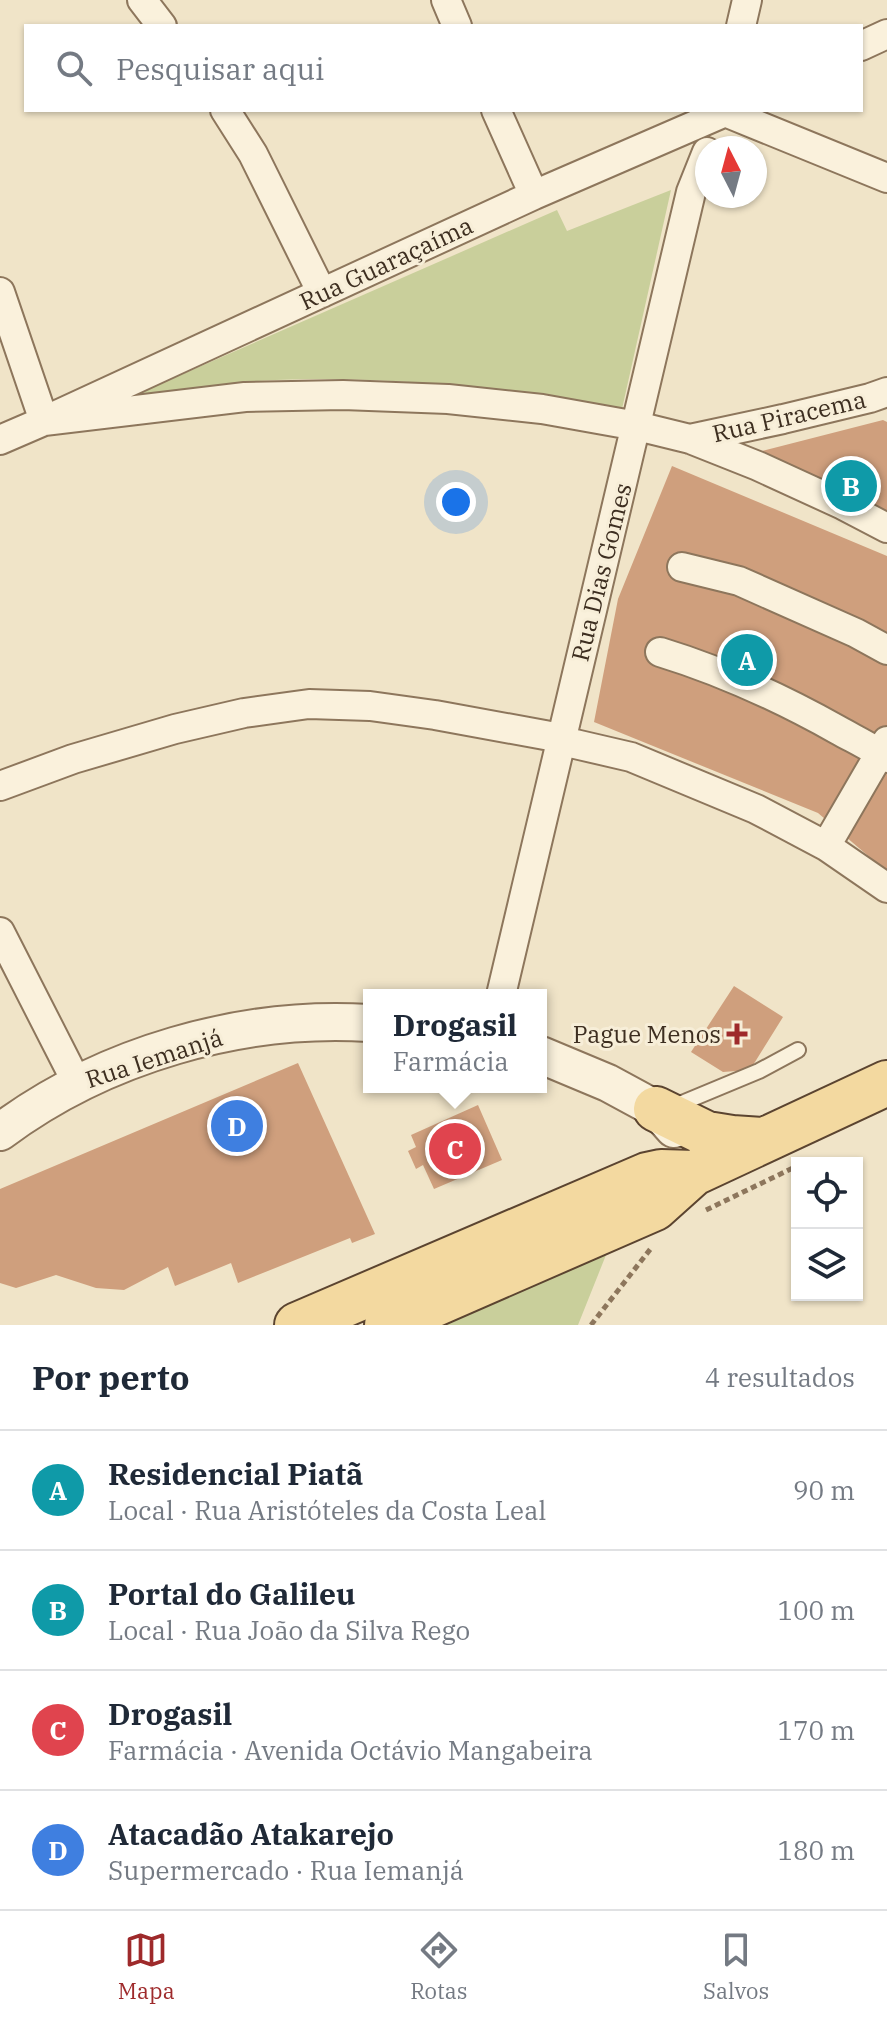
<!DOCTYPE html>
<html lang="pt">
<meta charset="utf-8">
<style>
body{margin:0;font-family:"IBM Plex Serif",serif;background:#f6f6f7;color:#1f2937}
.controls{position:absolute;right:24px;bottom:24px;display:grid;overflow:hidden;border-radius:0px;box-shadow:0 2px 6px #0004}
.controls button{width:72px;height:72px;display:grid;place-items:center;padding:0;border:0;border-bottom:2px solid #e0e1e3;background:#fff;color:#1f2937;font:40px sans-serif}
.compass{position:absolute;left:695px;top:136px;width:72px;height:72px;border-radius:50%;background:#fff;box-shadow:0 2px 6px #0004;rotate:354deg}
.you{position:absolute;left:456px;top:502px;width:28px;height:28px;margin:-20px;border:6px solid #fff;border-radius:50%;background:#1a73e8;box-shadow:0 0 0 12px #1a73e833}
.badge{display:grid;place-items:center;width:52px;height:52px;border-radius:50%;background:#9e2a2b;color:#fff;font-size:26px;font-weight:700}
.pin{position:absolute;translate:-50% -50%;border:4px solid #fff;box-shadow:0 2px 8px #0006}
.popup{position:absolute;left:363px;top:989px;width:184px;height:104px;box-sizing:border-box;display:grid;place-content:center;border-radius:0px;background:#fff;filter:drop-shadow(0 2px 6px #0005);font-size:26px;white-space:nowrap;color:#747a83}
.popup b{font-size:30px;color:#1f2937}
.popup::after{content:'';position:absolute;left:50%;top:100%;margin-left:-16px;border:16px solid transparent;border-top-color:#fff}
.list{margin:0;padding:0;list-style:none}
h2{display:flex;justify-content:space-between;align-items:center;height:104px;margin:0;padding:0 32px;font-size:34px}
h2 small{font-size:26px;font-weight:400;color:#747a83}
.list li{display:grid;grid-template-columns:52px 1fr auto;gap:24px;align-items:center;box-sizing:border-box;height:120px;padding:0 32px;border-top:2px solid #e0e1e3}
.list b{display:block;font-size:30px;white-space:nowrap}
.list p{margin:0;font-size:26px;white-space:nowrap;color:#747a83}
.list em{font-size:26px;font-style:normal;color:#747a83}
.icon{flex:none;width:44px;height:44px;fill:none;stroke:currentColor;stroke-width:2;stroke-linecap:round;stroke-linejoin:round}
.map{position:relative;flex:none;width:887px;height:1325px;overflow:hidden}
.search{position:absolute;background:#fff;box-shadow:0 2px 6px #0004;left:24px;right:24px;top:24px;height:88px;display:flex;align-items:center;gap:20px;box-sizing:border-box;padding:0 28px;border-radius:0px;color:#747a83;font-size:30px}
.sheet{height:584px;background:#fff}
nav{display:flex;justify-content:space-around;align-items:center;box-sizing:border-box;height:112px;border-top:2px solid #e0e1e3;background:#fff;font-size:22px;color:#747a83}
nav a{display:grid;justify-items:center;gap:4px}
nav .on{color:#9e2a2b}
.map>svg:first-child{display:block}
</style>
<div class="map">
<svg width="887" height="1325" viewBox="0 0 887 1325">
<rect width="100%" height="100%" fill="#f0e4c8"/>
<!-- green -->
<path fill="#c9cf9b" d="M671 190 622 409C508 389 391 375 275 380 229 382 182 390 135 395L557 210 567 231Z
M608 1250 578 1325H427Z"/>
<!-- building -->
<path fill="#cf9f7d" d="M883 420 887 422V516L743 456Z
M672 466 887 556V872L818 813 594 722 618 599Z
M734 986 783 1017 750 1070 723 1072 691 1052Z
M298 1063 375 1234 352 1243 350 1238 238 1283 231 1263 175 1286 168 1267 124 1290 96 1288 56 1275 16 1288 0 1283V1189Z
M478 1105 502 1160 434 1189 423 1165 416 1169 408 1151 416 1147 411 1135Z"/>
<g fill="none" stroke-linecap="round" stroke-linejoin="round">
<defs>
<path id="service" d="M674 1111 682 1103 759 1071 798 1050"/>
<path id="minor" d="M142 0 162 26
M446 0 457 26
M741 26 747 0
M861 46 887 34
M225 110 253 154 322 293
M496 110 534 195
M725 112 887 178
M0 292 44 421 534 195 730 110
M690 439 783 419 870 398 887 392
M0 440 44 421 245 397 343 395 448 399 542 409 637 426 690 439 758 466 843 505 887 528
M682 567 739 581 856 633 887 650
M660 652C722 671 781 698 838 730 854 739 871 747 887 758
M0 786 73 759 175 729 244 713 309 704 370 706 435 715 561 738 575 744 631 757 756 809 826 846 887 888
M826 846 887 741
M0 932 77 1083
M501 995 691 192 707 152"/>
<path id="tertiary" d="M541 1055 608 1083 656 1109 674 1129
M0 1132C103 1055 241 1015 369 1023"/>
<path id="primary" d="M656 1109 707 1134 732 1138 762 1140
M297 1325 647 1175 661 1172 694 1173
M387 1325 655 1208 694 1173 887 1083"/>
</defs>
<!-- service casing -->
<use href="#service" stroke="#8d765c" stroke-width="18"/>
<!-- minor casing -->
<use href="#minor" stroke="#8d765c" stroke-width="32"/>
<!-- tertiary casing -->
<use href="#tertiary" stroke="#8d765c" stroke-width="40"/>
<!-- primary casing -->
<use href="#primary" stroke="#5b4430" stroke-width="48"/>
<!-- path -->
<path stroke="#8d765c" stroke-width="5" stroke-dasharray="6 4" stroke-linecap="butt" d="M706 1210 797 1166
M591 1325 652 1247"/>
<!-- service -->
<use href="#service" stroke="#faf1dc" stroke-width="14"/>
<!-- minor -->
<use href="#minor" stroke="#faf1dc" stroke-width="28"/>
<!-- tertiary -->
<use href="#tertiary" stroke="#faf1dc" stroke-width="36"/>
<!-- primary -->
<use href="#primary" stroke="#f3d9a0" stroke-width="44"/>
</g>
<!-- markers -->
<path fill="#9e2a2b" stroke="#f7eed8" stroke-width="3" d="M733 1022h8v8h8v8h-8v8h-8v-8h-8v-8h8z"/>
<g text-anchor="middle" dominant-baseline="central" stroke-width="6" stroke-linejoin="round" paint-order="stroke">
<!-- street labels -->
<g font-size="24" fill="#3d2e20" stroke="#f7eed8">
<text transform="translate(386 263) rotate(-25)">Rua Guaraçaíma</text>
<text transform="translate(789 416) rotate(-13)">Rua Piracema</text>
<text transform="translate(601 572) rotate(-76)">Rua Dias Gomes</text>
<text transform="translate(154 1058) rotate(-18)">Rua Iemanjá</text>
</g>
<!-- poi labels -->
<g font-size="24" fill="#3d2e20" stroke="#f7eed8" text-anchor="end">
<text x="721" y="1034">Pague Menos</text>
</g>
</g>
</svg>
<div class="controls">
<button><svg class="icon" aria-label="locate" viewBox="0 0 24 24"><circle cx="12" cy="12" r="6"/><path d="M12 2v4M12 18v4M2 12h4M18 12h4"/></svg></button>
<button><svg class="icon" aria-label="layers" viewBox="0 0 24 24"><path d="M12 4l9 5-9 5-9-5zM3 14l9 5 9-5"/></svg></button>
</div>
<svg class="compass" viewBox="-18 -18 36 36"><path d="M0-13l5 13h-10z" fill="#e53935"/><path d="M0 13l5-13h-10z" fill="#747a83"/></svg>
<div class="you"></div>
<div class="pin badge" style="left:747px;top:660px;background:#0f9aa8">A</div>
<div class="pin badge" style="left:851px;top:486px;background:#0f9aa8">B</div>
<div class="pin badge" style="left:455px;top:1149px;background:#e0444e">C</div>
<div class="popup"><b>Drogasil</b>Farmácia</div>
<div class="pin badge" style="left:237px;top:1126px;background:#3f7fe0">D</div>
<div class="search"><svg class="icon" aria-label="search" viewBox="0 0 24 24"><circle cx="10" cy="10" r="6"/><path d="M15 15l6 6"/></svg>Pesquisar aqui</div>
</div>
<section class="sheet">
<h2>Por perto<small>4 resultados</small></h2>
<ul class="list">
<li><span class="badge" style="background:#0f9aa8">A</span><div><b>Residencial Piatã</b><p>Local · Rua Aristóteles da Costa Leal</p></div><em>90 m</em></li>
<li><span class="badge" style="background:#0f9aa8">B</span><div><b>Portal do Galileu</b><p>Local · Rua João da Silva Rego</p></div><em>100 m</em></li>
<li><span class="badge" style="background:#e0444e">C</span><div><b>Drogasil</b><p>Farmácia · Avenida Octávio Mangabeira</p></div><em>170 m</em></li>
<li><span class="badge" style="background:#3f7fe0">D</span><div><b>Atacadão Atakarejo</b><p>Supermercado · Rua Iemanjá</p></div><em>180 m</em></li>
</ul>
</section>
<nav>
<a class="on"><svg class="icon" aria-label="map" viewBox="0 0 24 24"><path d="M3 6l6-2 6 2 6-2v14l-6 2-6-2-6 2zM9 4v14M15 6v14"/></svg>Mapa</a>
<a><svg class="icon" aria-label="directions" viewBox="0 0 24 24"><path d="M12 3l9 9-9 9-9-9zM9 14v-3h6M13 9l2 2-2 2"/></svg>Rotas</a>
<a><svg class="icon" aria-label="saved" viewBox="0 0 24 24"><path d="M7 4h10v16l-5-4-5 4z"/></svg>Salvos</a>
</nav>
